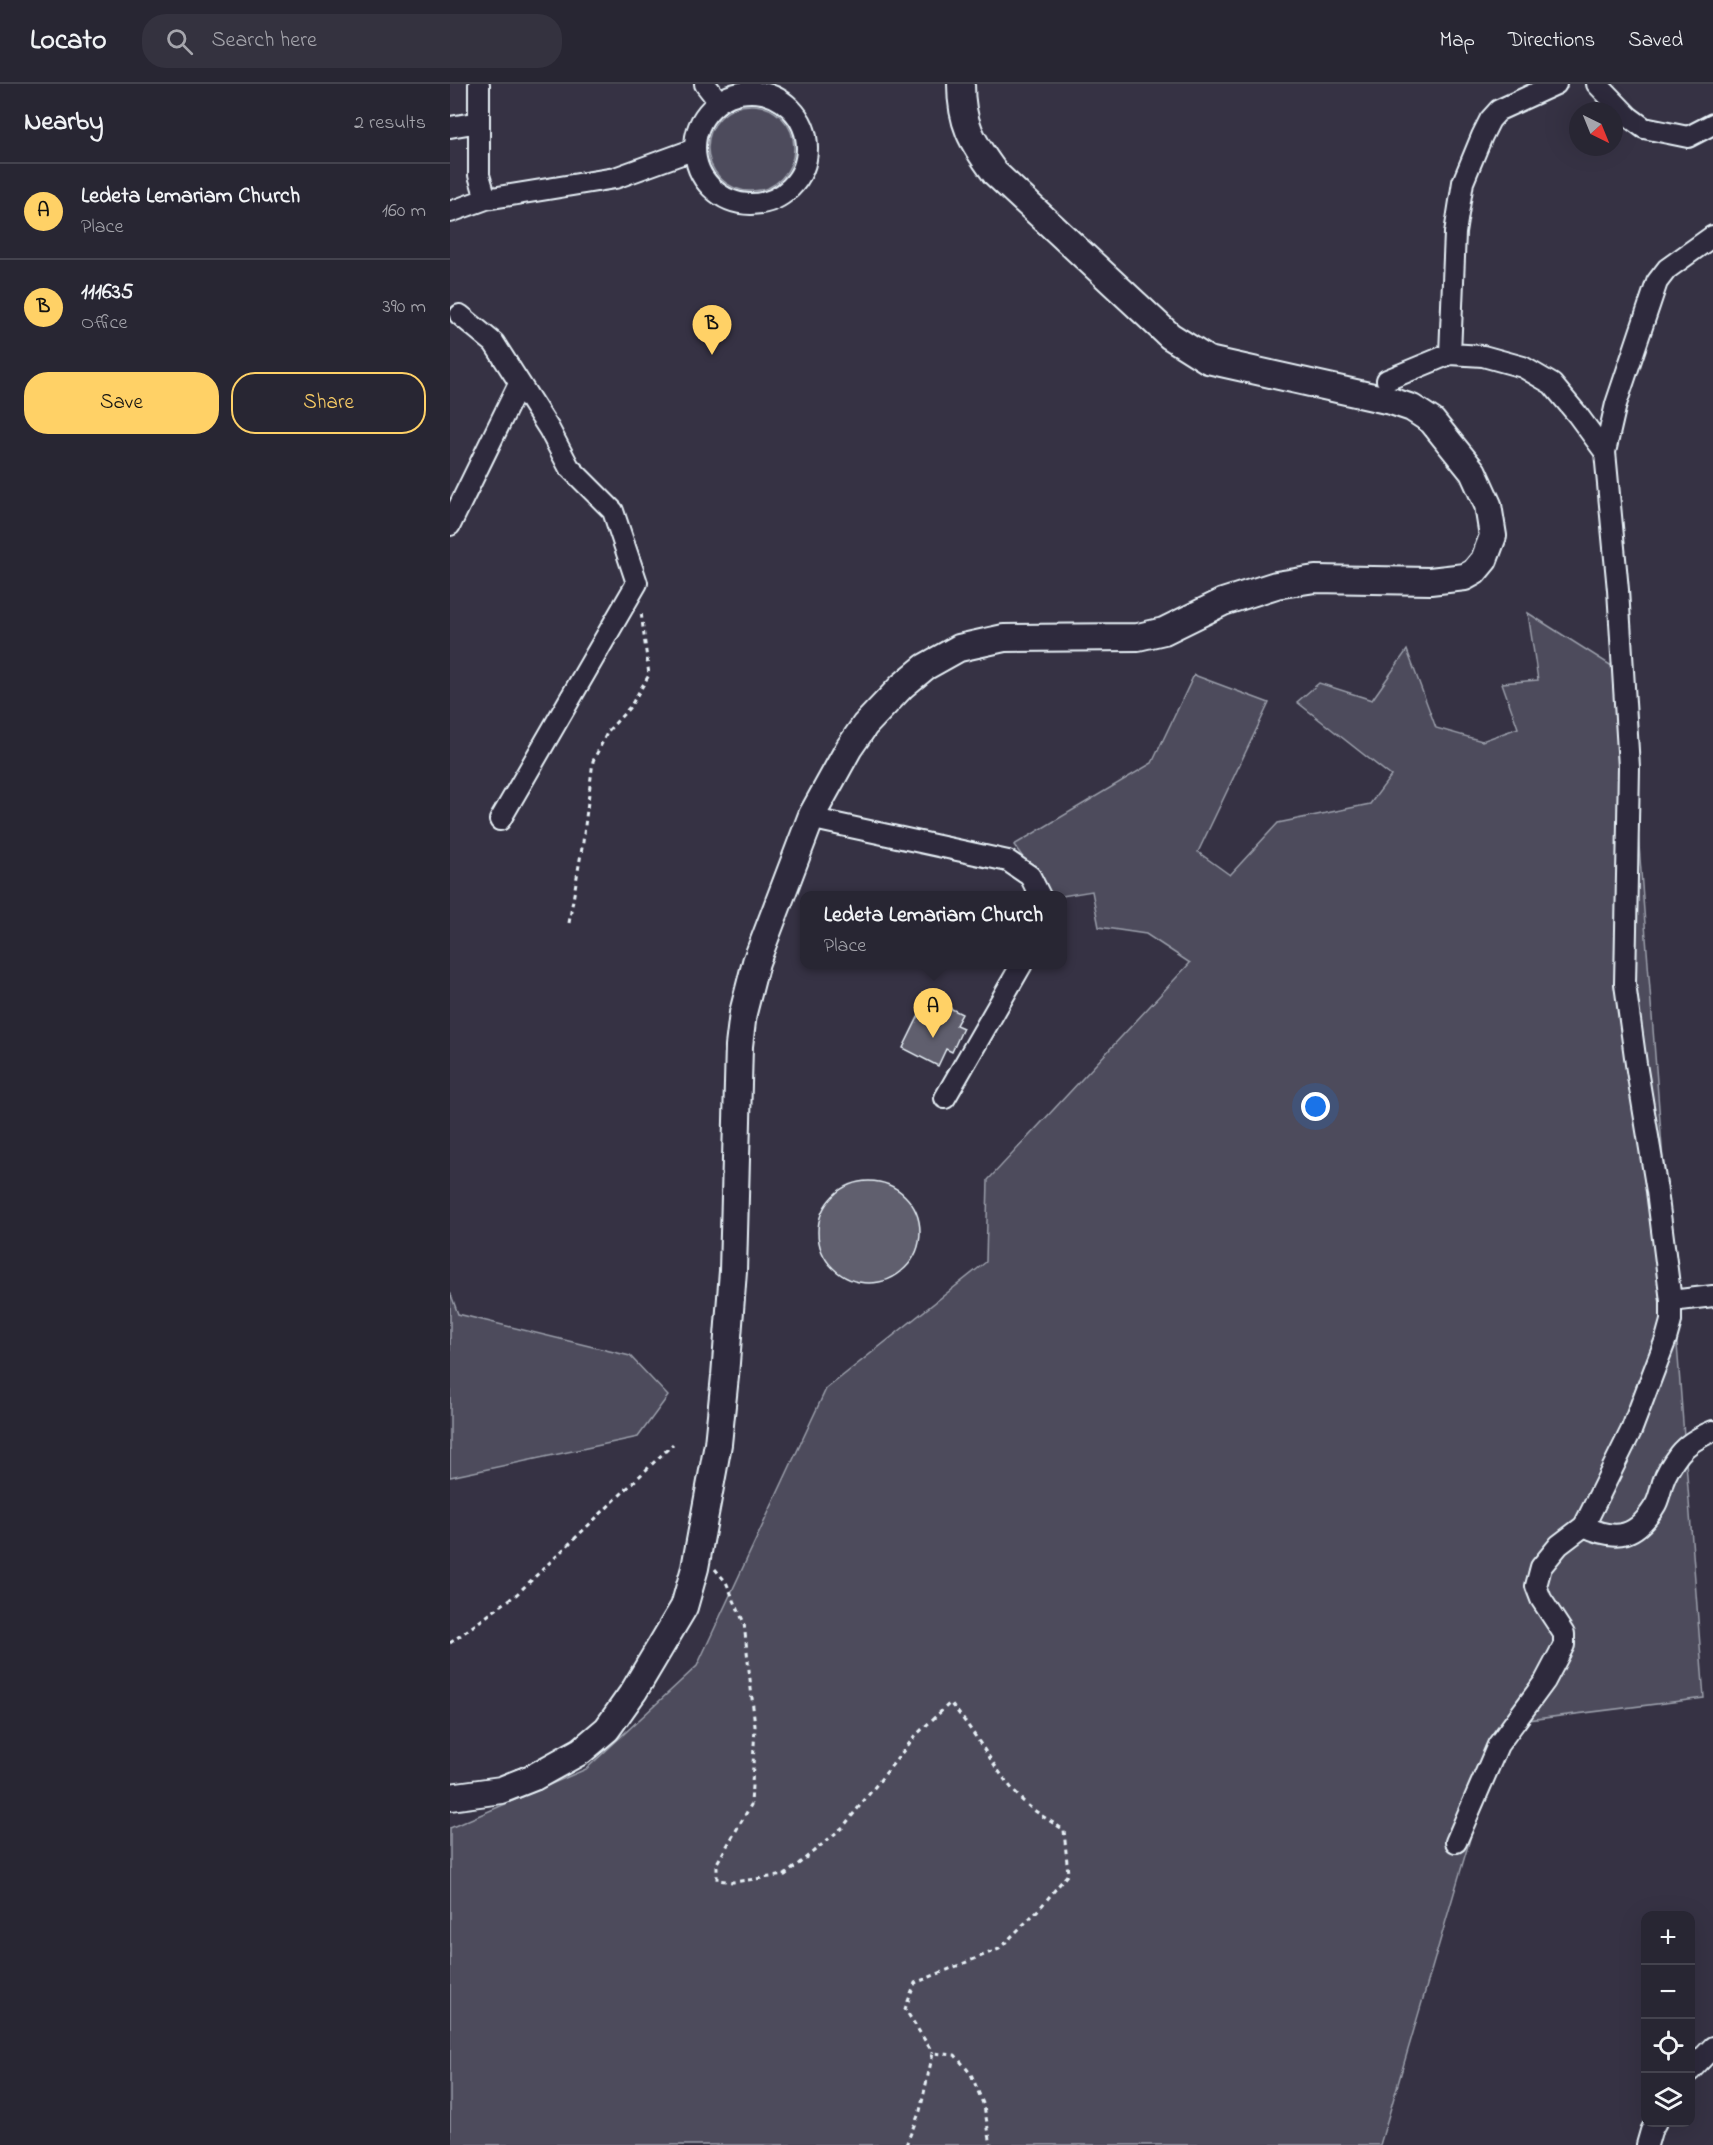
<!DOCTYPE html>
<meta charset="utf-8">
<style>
body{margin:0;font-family:"Indie Flower",sans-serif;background:#34323f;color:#f1f3f6}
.controls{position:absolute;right:18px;bottom:18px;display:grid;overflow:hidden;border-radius:12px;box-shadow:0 6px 24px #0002}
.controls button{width:54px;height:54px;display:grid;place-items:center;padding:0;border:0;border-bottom:2px solid #44434e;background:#282633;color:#f1f3f6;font:30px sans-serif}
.compass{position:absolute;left:1119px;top:18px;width:54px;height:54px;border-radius:50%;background:#282633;box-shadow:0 6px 24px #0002;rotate:137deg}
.you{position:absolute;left:866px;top:1023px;width:21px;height:21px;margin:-15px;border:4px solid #fff;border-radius:50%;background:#1a73e8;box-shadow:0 0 0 9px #1a73e833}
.badge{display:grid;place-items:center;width:39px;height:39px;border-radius:50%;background:#ffd166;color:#111;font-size:20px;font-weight:700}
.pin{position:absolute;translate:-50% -50px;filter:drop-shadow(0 2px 3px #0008)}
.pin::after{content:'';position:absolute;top:32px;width:21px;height:18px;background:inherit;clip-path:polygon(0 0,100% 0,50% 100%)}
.popup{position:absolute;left:350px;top:807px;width:267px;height:78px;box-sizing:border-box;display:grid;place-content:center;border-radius:12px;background:#282633;filter:drop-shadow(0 2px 4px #0005);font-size:20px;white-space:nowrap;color:#a5a5ac}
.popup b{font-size:22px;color:#f1f3f6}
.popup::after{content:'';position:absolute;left:50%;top:100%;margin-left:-12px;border:12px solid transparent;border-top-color:#282633}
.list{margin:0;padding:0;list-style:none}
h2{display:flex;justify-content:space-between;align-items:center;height:78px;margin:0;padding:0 24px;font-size:26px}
h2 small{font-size:20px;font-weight:400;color:#a5a5ac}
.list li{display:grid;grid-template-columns:39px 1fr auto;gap:18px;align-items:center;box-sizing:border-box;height:96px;padding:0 24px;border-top:2px solid #44434e}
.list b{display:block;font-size:22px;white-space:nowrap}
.list p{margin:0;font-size:20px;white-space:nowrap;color:#a5a5ac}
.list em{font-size:20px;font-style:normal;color:#a5a5ac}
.actions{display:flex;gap:12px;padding:18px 24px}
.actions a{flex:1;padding:14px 0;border:2px solid #ffd166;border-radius:24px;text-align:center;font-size:21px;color:#ffd166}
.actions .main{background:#ffd166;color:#111}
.icon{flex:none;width:33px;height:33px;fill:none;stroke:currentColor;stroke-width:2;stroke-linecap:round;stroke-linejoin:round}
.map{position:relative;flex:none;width:1263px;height:2061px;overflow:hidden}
header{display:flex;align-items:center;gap:36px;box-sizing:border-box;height:84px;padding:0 30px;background:#282633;border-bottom:2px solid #44434e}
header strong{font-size:28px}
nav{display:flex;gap:33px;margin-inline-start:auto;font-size:21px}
.search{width:420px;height:54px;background:#34323f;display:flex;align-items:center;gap:15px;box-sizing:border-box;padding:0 21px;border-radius:24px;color:#a5a5ac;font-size:22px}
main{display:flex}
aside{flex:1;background:#282633}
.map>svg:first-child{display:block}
</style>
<header>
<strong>Locato</strong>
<div class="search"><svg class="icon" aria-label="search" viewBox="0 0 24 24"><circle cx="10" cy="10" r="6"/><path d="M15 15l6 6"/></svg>Search here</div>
<nav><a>Map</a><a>Directions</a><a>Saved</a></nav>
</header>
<main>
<aside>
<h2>Nearby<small>2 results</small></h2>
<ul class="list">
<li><span class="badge">A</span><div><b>Ledeta Lemariam Church</b><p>Place</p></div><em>160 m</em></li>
<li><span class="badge">B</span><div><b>111635</b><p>Office</p></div><em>390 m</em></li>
</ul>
<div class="actions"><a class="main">Save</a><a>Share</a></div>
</aside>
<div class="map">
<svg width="1263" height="2061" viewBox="0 0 1263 2061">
<rect width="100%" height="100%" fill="#363244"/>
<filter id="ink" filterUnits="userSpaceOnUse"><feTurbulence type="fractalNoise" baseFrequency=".0167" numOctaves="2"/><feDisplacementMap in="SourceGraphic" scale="12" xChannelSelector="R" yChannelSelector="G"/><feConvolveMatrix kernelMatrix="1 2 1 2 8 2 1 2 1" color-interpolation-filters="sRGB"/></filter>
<g filter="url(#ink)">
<!-- green -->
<path fill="#4d4b5c" stroke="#9a9eaa" stroke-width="1.5" d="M258 64a43 43 0 1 1 86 0a43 43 0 1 1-86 0Z
M1078 529 1176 591 1254 1614 1054 1639 930 2061H0V1744L136 1685 247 1582 376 1305 536 1178 538 1096 740 879 696 850 649 843 642 807 612 812 600 811 564 761 702 679 744 591 819 619 748 768 780 791 828 739 920 720 941 692 847 618 869 599 922 616 957 566 986 644 1032 657 1068 644 1052 599 1088 596Z
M0 1208 8 1230 180 1272 218 1312 188 1353 0 1393Z"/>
<!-- building -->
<path fill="#605e6e" stroke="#e8f1f8" stroke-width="1.5" d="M478 913 512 930 506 941 513 944 502 968 496 965 488 982 453 964Z
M368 1148a51 51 0 1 1 102 0a51 51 0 1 1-102 0Z"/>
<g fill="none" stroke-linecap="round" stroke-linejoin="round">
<defs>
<path id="minor" d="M255 0 269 18
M1147 0 1179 33 1194 44 1238 53 1263 40
M245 64a56 56 0 1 1 112 0a56 56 0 1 1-112 0Z
M29 38V91L36 115
M0 43 29 38V0
M0 128 36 115 165 94 245 65
M10 231 44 259 99 345 119 383 163 427 187 499 50 736
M1000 270 1005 149 1013 98 1032 52 1040 36 1049 26 1106 0
M937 296 1000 270 1033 272 1073 283 1102 300 1127 330 1155 368
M0 441 69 300
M362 731 373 737 558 777 580 792 590 812
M495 1014 572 880
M1221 1217 1263 1212
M1134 1442C1167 1458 1187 1453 1206 1420 1209 1414 1211 1405 1213 1398 1216 1389 1223 1378 1229 1370 1237 1360 1251 1352 1263 1347
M1006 1758 1048 1661 1095 1597 1114 1561V1550L1091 1515 1086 1502 1091 1483 1109 1461 1134 1442 1181 1347 1216 1255 1221 1237V1217L1207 1107 1186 980 1175 900 1179 683 1168 506 1155 368 1166 320 1207 198 1217 185 1263 152
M1240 1987 1263 1963
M1197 2061 1201 2047 1206 2038"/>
<path id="major" d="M0 1713 51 1706 84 1693 131 1667 157 1645 184 1607 234 1523 245 1484 268 1360 275 1292 283 1187 289 962 293 929 306 878 362 731 399 664 415 641 452 602 475 583 509 564 554 554 688 553 714 547 773 518 826 501 865 495 980 497 1015 493 1024 488 1034 476 1043 452 1038 421 1023 388 982 337 962 324 941 317 758 276 720 252 545 89C522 58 511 40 511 0"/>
</defs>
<!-- minor casing -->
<use href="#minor" stroke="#e8f1f8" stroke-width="24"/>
<!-- major casing -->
<use href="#major" stroke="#e8f1f8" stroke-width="30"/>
<!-- path -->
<path stroke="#e8f1f8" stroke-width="3" stroke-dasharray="4.5 4.5" stroke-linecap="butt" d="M119 839 133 758 143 677 158 647 180 623 199 591 191 528
M265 1485 276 1498 294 1539 305 1642 301 1721 267 1779V1796L283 1798 335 1791 393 1743 466 1651 500 1619C526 1648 543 1684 569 1713 581 1726 599 1736 614 1746L618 1790 590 1824 549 1865 465 1899 455 1925 483 1969
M0 1559 67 1510 223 1360
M456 2061 470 2027 483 1969 505 1971 521 1990 534 2022 541 2061"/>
<!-- minor -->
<use href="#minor" stroke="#2f2a3d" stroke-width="20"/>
<!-- major -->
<use href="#major" stroke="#2f2a3d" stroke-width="26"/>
</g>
</g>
</svg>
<div class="controls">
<button>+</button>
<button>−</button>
<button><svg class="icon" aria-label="locate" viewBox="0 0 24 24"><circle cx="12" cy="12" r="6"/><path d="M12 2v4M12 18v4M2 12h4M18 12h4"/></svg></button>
<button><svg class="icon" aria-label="layers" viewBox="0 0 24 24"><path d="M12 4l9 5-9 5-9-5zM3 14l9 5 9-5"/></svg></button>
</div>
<svg class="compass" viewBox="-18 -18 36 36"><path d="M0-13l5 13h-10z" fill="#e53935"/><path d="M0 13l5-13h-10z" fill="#a5a5ac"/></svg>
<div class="you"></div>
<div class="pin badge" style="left:483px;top:954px">A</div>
<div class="popup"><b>Ledeta Lemariam Church</b>Place</div>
<div class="pin badge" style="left:262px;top:271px">B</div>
</div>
</main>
